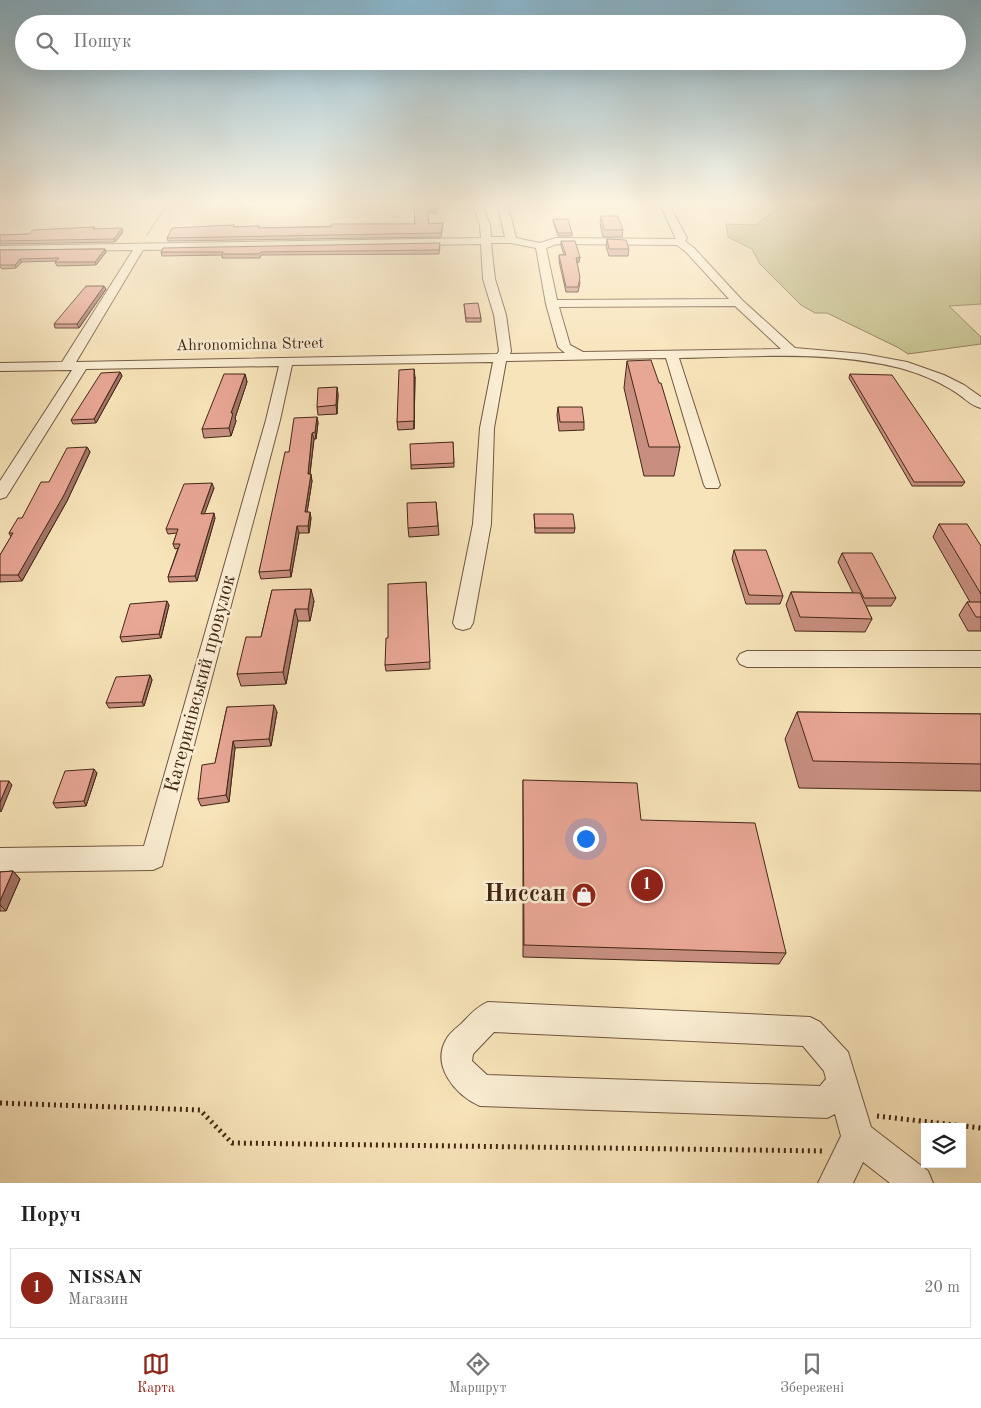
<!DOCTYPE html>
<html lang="uk">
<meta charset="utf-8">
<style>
body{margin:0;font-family:"Old Standard TT",serif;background:#f2f2f2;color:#222}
.controls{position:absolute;right:15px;bottom:15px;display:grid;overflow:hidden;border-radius:0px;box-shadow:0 5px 20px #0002}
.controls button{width:45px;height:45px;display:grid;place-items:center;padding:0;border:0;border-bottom:1px solid #e0e0e0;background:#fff;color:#222;font:25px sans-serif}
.you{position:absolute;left:585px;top:838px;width:18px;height:18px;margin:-12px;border:4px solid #fff;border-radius:50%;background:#1a73e8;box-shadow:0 0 0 8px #1a73e833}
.badge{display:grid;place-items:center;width:32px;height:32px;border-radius:50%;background:#8f2418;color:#fff;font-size:16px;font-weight:700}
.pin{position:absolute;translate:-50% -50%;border:2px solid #fff;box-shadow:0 1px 5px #0006}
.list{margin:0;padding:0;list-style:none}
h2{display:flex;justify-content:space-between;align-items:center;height:65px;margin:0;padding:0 20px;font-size:21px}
h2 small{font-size:16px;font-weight:400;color:#767676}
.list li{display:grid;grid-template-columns:32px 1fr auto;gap:15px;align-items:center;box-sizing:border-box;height:80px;margin:0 10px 10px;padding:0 10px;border:1px solid #e0e0e0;border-radius:0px}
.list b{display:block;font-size:19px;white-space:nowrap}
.list p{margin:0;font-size:16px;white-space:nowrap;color:#767676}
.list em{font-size:16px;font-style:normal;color:#767676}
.icon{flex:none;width:28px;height:28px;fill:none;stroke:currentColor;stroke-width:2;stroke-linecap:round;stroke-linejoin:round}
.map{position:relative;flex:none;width:981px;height:1183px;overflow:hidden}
.search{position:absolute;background:#fff;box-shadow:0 5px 20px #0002;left:15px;right:15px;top:15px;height:55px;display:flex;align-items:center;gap:12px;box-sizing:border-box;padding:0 18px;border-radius:28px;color:#767676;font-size:19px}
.sheet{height:155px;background:#fff}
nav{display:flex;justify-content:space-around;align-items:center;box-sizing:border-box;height:70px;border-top:1px solid #e0e0e0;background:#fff;font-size:14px;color:#767676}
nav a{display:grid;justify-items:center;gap:2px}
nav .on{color:#8f2418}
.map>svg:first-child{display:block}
</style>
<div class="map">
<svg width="981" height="1183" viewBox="0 0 981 1183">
<rect width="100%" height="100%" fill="#f8e4ba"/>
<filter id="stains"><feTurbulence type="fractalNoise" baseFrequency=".004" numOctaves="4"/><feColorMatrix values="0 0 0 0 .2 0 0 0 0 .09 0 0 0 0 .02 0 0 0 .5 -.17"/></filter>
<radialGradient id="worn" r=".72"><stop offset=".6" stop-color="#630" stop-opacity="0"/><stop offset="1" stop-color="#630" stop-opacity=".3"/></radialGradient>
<!-- green -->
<path fill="#c4c28b" stroke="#847450" d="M791 202H981V304L949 306 981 337V344L908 354 899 348 827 313H815L801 305 760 264 752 249 728 237 726 224 756 225 783 204Z"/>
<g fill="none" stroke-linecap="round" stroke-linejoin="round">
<defs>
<path id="minor" d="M472 202H481L490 225 491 237H505L497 202H507L516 238 540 243 556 238 676 239 659 202H668L687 238 685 241 694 248 742 300 795 348 864 354 907 362 944 375 964 385 981 397V408C970 406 962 395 952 390 936 380 918 373 900 368 828 350 752 357 679 358L720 485 718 488H706L704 485 666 358 506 361 494 428 491 524 473 623 470 628 463 630 456 628 453 623 473 524 480 428 493 362 292 365 280 420 162 866 153 870 0 872V848L144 846 266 420 279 366 86 369 8 494 6 497 0 499V481L72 370 0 371V363L62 362 133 250 0 252V246L481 238 480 225ZM491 243H511L536 248 546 304 558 347 565 353 510 354 511 351 506 315 495 279ZM481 244 483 279 494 315 499 351 497 354 76 362 143 250ZM557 244 677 245 686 252 729 299 557 300 546 248ZM735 306 781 349 583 352 570 345 559 307Z
M747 651H981V667H747L740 664 737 659 740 654Z
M488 1002 810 1017 820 1022 848 1052 871 1127 928 1171 933 1183H890L863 1162 853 1183H818L841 1136 835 1114 827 1118 480 1106C455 1095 430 1065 447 1038 450 1033 456 1028 461 1024 470 1015 476 1007 488 1002ZM494 1032 803 1046 824 1071 826 1079 820 1086 487 1075 472 1061 473 1054Z"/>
</defs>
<!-- minor casing -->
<use href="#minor" stroke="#70563f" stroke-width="2"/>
<!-- path-far1 -->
<path stroke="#432716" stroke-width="2" stroke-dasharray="0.5 1" stroke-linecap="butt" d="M147 235 169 202"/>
<!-- path -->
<path stroke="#432716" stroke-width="5" stroke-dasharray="2 4" stroke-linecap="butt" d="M0 1103 200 1110 232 1143 825 1151
M877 1116 981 1128"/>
<!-- minor -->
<use href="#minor" fill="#faedd2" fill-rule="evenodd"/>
</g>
<!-- wall -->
<path fill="#c88f80" stroke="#432716" d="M414 202H437V213H428L429 224 443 223 441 237 168 241 167 238 234 225 235 227 259 226V228L415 224Z
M601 216 623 230 622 237H603L600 223Z
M553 219 572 233V236H558L553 222Z
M94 227 95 229 123 232 115 242 0 244V235L29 234Z
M607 239 629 249 628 256H609L606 246Z
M561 241 580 257 579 262 577 263 580 283 578 292H566L559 261V255H564L561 246Z
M440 247 439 254 261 255 260 258H222V255L162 256 161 252Z
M105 249 106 252 96 265 57 266 55 262 56 261 22 262 16 268 2 269 0 267V250Z
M106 289 79 328H55L54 324Z
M464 304 481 318V322H466Z
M627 361 680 447 674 476H644L624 388Z
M120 372 122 376 96 423 73 424 71 420Z
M245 374 247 382 235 418 236 421 231 436 204 438 202 429Z
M850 374 965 482 962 486H912L849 378Z
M415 377 414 429 398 430 397 422Z
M337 387 338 395 337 414 318 415 317 407Z
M558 407 584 422V430L559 431 557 415Z
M317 417 318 423 316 439H314L310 474 312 481 307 512 311 518 309 533H299L291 577 261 579 259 572 289 452Z
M453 442 454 467 411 469V465Z
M87 447 90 452 67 501 22 581 0 582V555L11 537 9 533 22 518 49 482Z
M214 488 204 514 215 518 197 581 169 582 168 577 178 548 175 549 173 544 177 533 168 534 166 529Z
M436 502 439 535 409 537 408 528Z
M534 514 575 528 574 533H535Z
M939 524 981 546V631H968L959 615 967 602H970L933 537Z
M734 550 783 596 780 604H746L732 559Z
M842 553 896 598 891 606H866L872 619 865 632 795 631 786 605 791 592 853 593 838 562Z
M426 582 430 669 386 671 385 665Z
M272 590 314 601 310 621H298L286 684 241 686 237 674 261 637Z
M169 605 161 638 122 642 120 637Z
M150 675 152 680 144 706 109 708 106 703Z
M227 707 277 712 271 746 235 748 229 802 201 806 198 799 215 763Z
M797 712 981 714V791L799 788 785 739Z
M97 773 86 806 56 808 53 803Z
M523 780 641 820 786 953 779 964 523 957Z
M13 871 20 879 6 911H0V872Z"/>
<!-- shaded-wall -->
<path fill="#a27468" stroke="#432716" d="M122 228 123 232 115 242 114 239Z
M105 249 106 252 96 265 95 262Z
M580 257 579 262 575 263 576 258Z
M20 259 22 262 16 268 15 265Z
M104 286 106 289 79 328 77 324Z
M414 369 415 377 414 429Z
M120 372 122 376 96 423 94 419Z
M245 374 247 382 235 418 236 421 231 436 229 428 231 413Z
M337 387 338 395 337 414 336 405Z
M317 417 318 423 316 439 315 432Z
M312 433 314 439 309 481 308 474Z
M87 447 90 452 67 501 22 581 18 575Z
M311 474 312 481 306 519 305 512Z
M212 483 214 488 203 518 201 514Z
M310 512 311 518 309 533 308 526Z
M214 513 215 518 197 581 195 576Z
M297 526 299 533 291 577 290 570Z
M311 589 314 601 310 621 308 609Z
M167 601 169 605 161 638 159 634Z
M295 609 298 621 286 684 283 672Z
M150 675 152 680 144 706 142 702Z
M274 705 277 712 271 746 269 739Z
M233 741 235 748 229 802 226 795Z
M94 769 97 773 86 806 84 801Z
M9 781 12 785 1 812 0 810V802Z
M13 871 20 879 6 911 0 905V901Z"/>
<!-- building -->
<path fill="#e8a695" stroke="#432716" d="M414 202H437V209L428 210 429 224 443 223 441 233 167 238 172 228 234 225 233 227 259 226 258 228 331 227 332 224H415Z
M601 216H618L623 230H604Z
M553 219H568L572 233H558Z
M94 227 93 229 122 228 114 239 0 241V235L29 234 33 230Z
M607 239 626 240 629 249H609Z
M561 241H575L580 257 576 258 580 277 578 287H566L559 255H566Z
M440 243 439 250 261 252 259 254H222L223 252H161L163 248Z
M105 249 95 262H55L59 258 20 259 15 265H0V250Z
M86 286H104L77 324H54Z
M478 303 481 318H466L464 304Z
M651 360 659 383H661L680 447H649L627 361Z
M414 369V421L397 422 399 370Z
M120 372 94 419 71 420 101 373Z
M224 374H245L231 413H233L229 428 202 429Z
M850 374 892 375 965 482H914Z
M337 387 336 405 317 407 318 388Z
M558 407H582L584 422H560Z
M317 417 315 432 312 433 308 474H311L305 512H310L308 526H297L290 570 259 572 285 452H289L294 418Z
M453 442 454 463 411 465 410 444Z
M87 447 64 495 18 575H0V555L13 533H9L18 518H22L41 482H49L67 448Z
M212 483 201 514 214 513 195 576 168 577 180 544H173L178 529H166L184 484Z
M436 502 438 526 408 528 407 503Z
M534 514H573L575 528H535Z
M939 524H967L981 546V594Z
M734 550H766L783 596 749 595Z
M842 553H872L896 598H864Z
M426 582 430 662 385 665 386 638H388V584Z
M311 589 308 609H295L283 672 237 674 246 637H261L272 590Z
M791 592 860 593 872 619 800 617Z
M167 601 159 634 120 637 130 604Z
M967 602H981V617H976Z
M150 675 142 702 106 703 116 677Z
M274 705 269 739 233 741 226 795 198 799 202 765 215 763 227 707Z
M797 712 981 714V764L813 761Z
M94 769 84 801 53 803 65 771Z
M523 780 637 783 641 820 755 823 786 953 524 945Z
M0 781H9L0 802Z
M13 871 0 901V872Z"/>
<!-- sky -->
<linearGradient id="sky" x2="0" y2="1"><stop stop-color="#8ab8d0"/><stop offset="0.55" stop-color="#fcf3e0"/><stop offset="1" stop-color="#fcf3e0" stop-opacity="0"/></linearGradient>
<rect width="981" height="368" fill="url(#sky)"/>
<!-- icons -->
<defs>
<symbol id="shop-disc" viewBox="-11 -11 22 22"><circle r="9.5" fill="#8f2418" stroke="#faedd2"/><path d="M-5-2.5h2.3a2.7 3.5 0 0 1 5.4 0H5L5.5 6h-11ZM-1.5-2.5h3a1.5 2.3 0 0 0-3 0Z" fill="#fff"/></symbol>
</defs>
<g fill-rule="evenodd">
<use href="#shop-disc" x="570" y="881" width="28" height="28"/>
</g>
<g text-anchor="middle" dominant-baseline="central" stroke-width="5" stroke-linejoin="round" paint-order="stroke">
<!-- far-street labels -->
<g font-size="16" fill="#432716" stroke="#faedd2">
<text transform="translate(250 345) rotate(-1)">Ahronomichna Street</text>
</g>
<!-- street labels -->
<g font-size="20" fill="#432716" stroke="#faedd2">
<text transform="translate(201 684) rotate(-75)">Катеринівський провулок</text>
</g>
<!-- near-poi labels -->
<g font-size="24" font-weight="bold" fill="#432716" stroke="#faedd2" text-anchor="end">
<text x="566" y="895">Ниссан</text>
</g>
</g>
<rect width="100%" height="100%" filter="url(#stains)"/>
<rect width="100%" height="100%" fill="url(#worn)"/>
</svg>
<div class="controls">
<button><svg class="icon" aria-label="layers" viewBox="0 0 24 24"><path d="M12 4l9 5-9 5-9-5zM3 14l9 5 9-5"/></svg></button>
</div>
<div class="you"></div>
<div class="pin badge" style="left:647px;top:885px">1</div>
<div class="search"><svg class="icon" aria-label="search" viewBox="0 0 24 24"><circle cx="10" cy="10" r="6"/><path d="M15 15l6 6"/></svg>Пошук</div>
</div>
<section class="sheet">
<h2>Поруч<small></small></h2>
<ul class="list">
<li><span class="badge">1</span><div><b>NISSAN</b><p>Магазин</p></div><em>20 m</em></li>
</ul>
</section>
<nav>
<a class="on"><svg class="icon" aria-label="map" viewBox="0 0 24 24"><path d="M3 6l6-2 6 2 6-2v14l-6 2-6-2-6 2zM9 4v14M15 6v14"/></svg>Карта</a>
<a><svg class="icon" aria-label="directions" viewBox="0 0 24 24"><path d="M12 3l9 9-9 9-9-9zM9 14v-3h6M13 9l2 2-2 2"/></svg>Маршрут</a>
<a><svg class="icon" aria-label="saved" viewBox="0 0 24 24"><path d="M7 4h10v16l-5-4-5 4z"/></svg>Збережені</a>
</nav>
